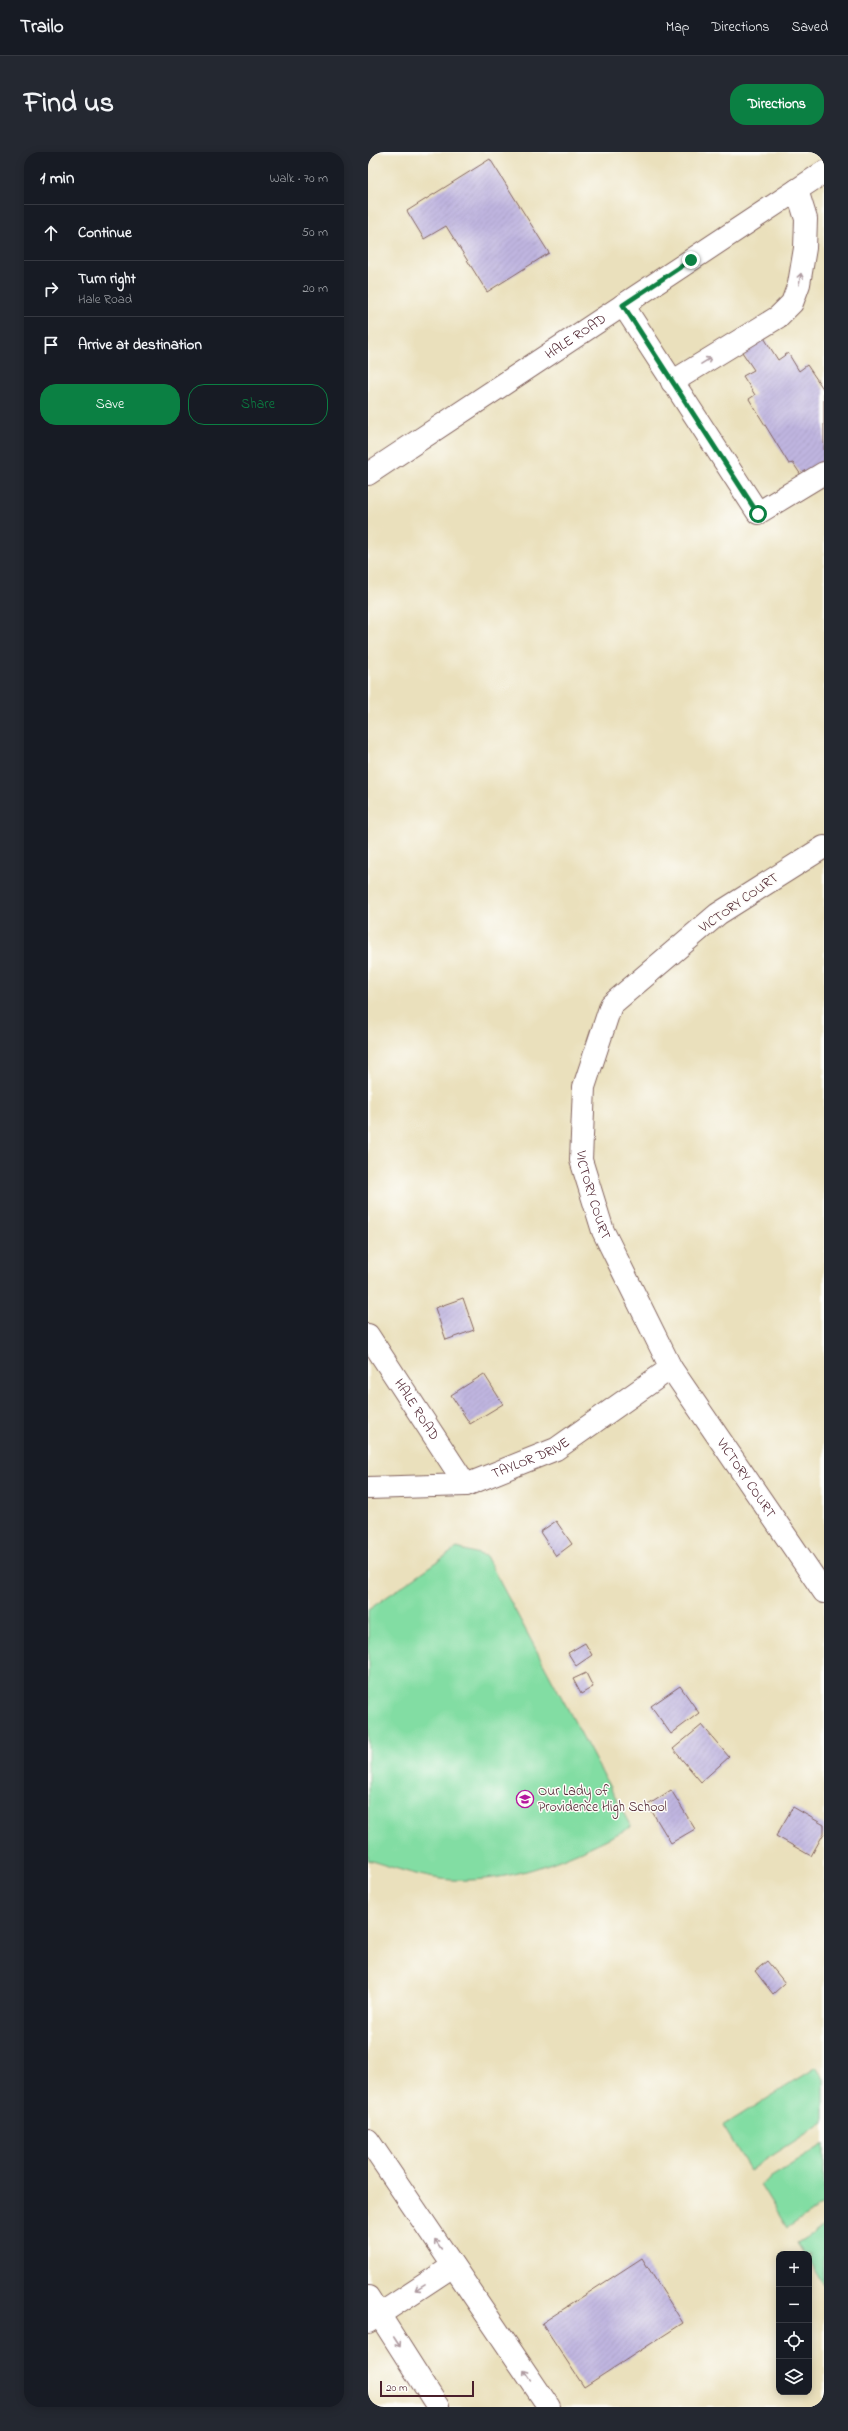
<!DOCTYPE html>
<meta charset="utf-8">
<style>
body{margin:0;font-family:"Indie Flower",sans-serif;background:#242831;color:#f1f3f6}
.controls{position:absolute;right:12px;bottom:12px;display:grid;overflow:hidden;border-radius:8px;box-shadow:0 2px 10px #0003}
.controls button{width:36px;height:36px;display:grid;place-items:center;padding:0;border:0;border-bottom:1px solid #363941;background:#171b24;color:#f1f3f6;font:20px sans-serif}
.scale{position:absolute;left:12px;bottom:10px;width:94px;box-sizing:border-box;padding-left:4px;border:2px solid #4a1f2b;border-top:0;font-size:11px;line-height:14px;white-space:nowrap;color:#4a1f2b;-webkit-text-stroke:3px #fdfcf7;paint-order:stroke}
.stop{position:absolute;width:12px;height:12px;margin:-9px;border:3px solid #0b8043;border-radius:50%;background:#fff}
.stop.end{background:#0b8043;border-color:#fff;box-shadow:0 1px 4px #0008}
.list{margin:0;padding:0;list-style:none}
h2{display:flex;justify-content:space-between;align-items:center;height:52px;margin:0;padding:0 16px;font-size:17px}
h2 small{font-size:13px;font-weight:400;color:#9ea1a6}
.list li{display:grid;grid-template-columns:26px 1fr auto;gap:12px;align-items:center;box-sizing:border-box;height:56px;padding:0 16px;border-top:1px solid #363941}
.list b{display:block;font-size:15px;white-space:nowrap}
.list p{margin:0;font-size:13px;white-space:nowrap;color:#9ea1a6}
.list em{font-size:13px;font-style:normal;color:#9ea1a6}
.actions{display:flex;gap:8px;padding:12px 16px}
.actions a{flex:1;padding:9px 0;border:1px solid #0b8043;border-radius:16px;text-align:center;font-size:14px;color:#0b8043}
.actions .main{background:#0b8043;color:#fff}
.icon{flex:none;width:22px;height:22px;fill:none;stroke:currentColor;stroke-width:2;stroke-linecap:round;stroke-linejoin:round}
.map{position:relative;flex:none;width:456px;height:2255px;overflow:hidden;border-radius:16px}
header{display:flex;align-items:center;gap:24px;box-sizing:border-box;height:56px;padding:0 20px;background:#171b24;border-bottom:1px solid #363941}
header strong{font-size:19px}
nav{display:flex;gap:22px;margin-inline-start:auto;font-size:14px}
.intro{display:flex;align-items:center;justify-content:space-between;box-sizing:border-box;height:96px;padding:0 24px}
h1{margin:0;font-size:28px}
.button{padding:10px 18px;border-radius:16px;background:#0b8043;color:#fff;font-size:14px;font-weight:700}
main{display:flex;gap:24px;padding:0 24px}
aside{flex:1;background:#171b24;border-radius:16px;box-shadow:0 2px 10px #0003}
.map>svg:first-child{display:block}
</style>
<header>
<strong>Trailo</strong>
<nav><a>Map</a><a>Directions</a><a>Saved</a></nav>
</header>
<div class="intro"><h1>Find us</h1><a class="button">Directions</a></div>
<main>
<aside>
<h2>1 min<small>Walk · 70 m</small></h2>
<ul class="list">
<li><svg class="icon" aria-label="ahead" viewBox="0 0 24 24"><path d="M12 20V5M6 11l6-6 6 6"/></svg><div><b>Continue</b></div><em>50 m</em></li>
<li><svg class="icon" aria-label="right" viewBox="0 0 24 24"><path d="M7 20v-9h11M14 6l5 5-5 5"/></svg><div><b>Turn right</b><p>Hale Road</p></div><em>20 m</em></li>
<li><svg class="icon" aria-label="arrive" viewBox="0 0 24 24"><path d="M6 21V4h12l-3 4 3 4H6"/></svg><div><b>Arrive at destination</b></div></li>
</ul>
<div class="actions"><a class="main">Save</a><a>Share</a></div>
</aside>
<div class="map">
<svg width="456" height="2255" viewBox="0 0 456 2255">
<defs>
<pattern id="building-hatch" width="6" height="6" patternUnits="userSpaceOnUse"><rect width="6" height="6" fill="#bfb5e0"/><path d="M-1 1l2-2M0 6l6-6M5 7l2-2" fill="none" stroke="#a69bc0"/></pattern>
</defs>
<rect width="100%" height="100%" fill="#fdfcf7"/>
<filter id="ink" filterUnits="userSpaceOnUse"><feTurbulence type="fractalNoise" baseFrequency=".025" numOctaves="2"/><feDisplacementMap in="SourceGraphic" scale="8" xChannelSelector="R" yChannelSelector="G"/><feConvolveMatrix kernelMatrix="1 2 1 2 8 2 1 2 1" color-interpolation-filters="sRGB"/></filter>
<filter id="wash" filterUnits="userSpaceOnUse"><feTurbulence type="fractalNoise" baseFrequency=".012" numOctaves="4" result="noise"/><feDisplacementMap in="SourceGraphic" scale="16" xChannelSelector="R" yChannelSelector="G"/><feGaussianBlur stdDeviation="0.9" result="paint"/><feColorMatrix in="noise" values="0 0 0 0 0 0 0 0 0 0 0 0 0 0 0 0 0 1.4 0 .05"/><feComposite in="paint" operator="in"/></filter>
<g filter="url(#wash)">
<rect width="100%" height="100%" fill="#eae0bc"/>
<!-- green -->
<path fill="#82dda3" stroke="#667e67" d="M89 1396 118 1404 263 1675C206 1704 149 1731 83 1728 55 1726 27 1716 0 1708V1458Z
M448 1915 456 1927V1970L382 2018 355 1974Z
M456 1992V2052L419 2076 392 2032Z
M456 2074V2133L441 2109V2102H436L429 2091Z"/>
<g id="blocks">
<!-- building -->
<path fill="url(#building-hatch)" d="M122 7 181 101 119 140 78 74 56 87 39 59Z
M388 173 410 208 420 201 431 219 439 213 456 238V313L435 326 425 311 421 312 381 247 387 243 375 224 386 218 366 188Z
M95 1146 106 1178 78 1188 67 1156Z
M116 1222 135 1252 102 1272 83 1243Z
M188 1369 204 1392 188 1404 172 1380Z
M217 1491 224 1503 208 1514 200 1501Z
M218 1521 225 1535 213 1542 205 1527Z
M312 1534 331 1561 303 1582 283 1554Z
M334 1573 361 1605 333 1630 305 1597Z
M303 1638 327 1677 303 1691 280 1653Z
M425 1655 456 1673V1681L443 1704 408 1684Z
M399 1809 417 1831 405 1842 387 1819Z
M274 2106 315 2171 216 2235 174 2171Z"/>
</g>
</g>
<g filter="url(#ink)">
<use href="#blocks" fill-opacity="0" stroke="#82635e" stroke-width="1"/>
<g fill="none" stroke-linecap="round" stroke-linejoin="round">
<defs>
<g id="minor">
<path d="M255 153 390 361 456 321"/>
<path d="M304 230 410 165 424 151 431 132 437 96 438 67 429 38"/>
<path id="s1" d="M0 322 456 20"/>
<path id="s2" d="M456 695 350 762 243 853 216 935 213 1008 235 1079 303 1216 456 1440"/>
<path id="s3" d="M0 1183 98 1333"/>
<path id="s4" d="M0 1336 98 1333 188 1297 303 1216"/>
<path d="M0 1988 181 2255"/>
<path d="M0 2145 70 2255"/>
<path d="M0 2170 85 2114"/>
</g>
</defs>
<!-- minor casing -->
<use href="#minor" stroke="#82635e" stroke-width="24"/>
<!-- minor -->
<use href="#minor" stroke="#fff" stroke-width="22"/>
</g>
<!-- one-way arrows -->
<defs><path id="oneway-shaft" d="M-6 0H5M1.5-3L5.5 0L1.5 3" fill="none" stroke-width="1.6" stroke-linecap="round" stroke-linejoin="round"/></defs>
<g stroke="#ae9aa0">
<use href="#oneway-shaft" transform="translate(432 127) rotate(-80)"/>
<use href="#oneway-shaft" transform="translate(338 209) rotate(-32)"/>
<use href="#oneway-shaft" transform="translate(70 2092) rotate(-124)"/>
<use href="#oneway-shaft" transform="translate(52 2135) rotate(148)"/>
<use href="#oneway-shaft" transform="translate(29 2190) rotate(57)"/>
<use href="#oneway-shaft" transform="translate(159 2223) rotate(-124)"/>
</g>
</g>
<g fill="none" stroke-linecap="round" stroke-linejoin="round" filter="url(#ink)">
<!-- route -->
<path stroke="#0b8043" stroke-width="5" d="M323 108 255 153 390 362"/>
</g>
<!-- icons -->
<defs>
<symbol id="school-ring" viewBox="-11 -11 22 22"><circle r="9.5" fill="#fdfcf7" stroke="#b5179e" stroke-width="1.5"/><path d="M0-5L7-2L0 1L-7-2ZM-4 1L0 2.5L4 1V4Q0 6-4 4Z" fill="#b5179e"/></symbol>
</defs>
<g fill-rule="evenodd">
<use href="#school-ring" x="147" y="1637" width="20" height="20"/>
</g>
<g text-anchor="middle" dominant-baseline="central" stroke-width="3" stroke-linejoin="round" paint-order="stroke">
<!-- street labels -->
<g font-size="14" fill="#4a1f2b" stroke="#fdfcf7">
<text stroke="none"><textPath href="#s1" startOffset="249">HALE ROAD</textPath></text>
<text transform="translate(371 751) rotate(-35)">VICTORY COURT</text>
<text stroke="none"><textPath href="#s2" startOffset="462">VICTORY COURT</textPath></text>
<text stroke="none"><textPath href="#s3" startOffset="89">HALE ROAD</textPath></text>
<text stroke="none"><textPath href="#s4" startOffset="168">TAYLOR DRIVE</textPath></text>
<text stroke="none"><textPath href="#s2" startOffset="786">VICTORY COURT</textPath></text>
</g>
<!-- poi labels -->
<g font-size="14" fill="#4a1f2b" stroke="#fdfcf7" text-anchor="start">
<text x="170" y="1639">Our Lady of<tspan x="170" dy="16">Providence High School</tspan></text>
</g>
</g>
</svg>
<div class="controls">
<button>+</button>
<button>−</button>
<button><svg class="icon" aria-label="locate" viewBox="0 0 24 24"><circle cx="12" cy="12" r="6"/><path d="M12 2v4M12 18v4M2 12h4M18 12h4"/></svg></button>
<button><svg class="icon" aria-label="layers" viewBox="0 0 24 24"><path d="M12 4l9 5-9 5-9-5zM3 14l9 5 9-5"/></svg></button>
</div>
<div class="scale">20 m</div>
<div class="stop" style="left:390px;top:362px"></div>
<div class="stop end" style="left:323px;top:108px"></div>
</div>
</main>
